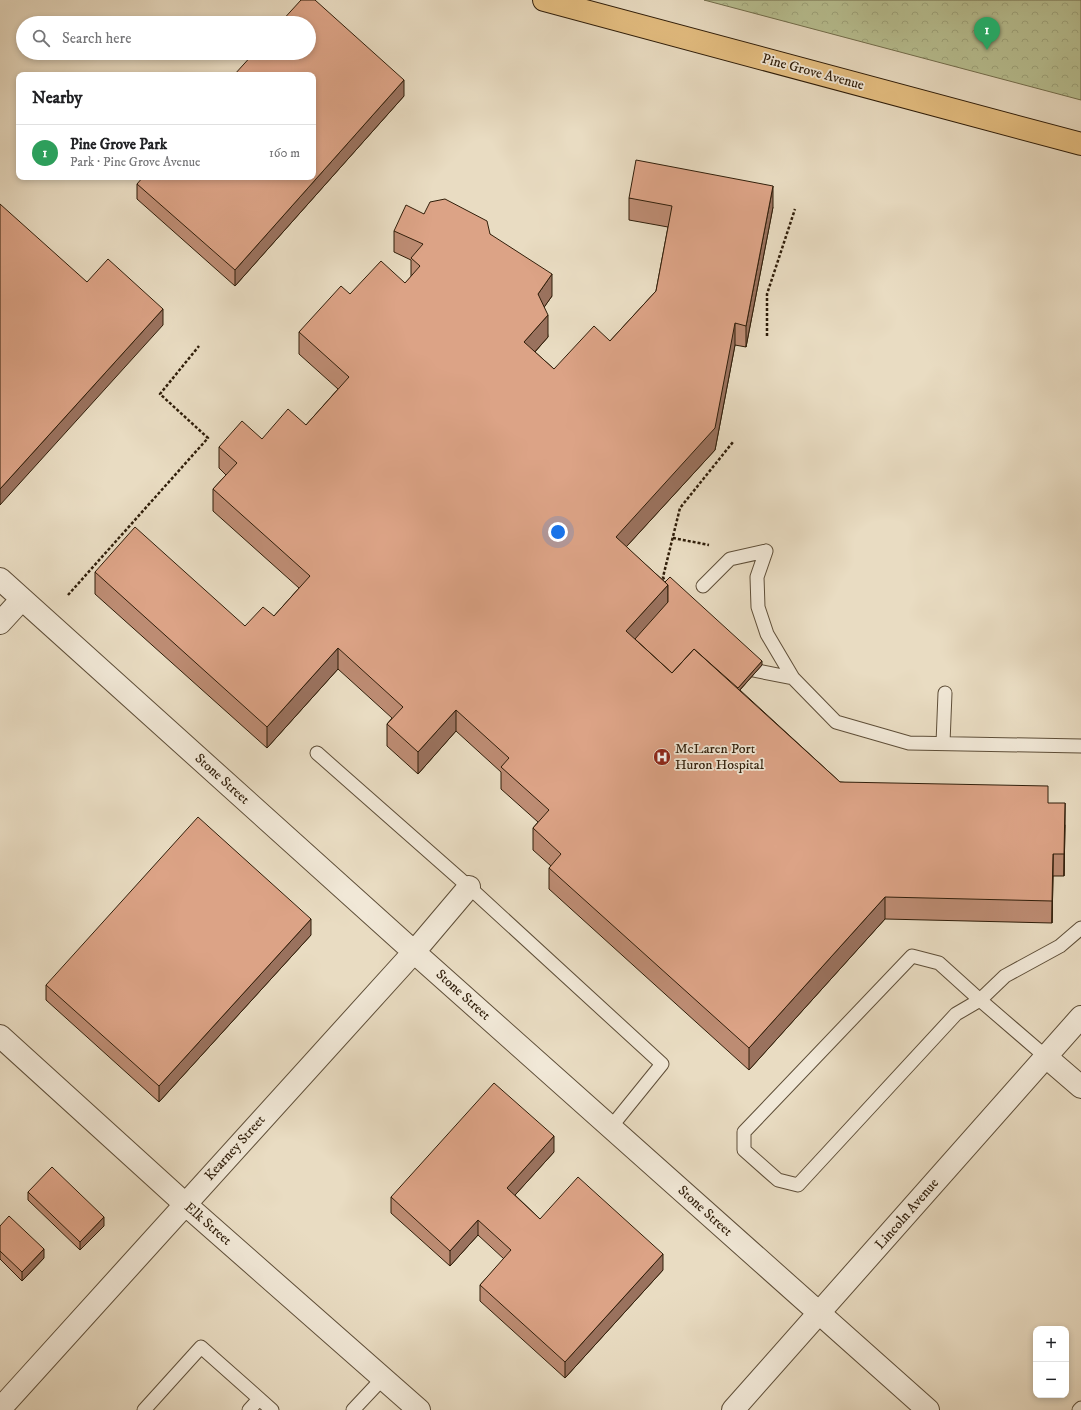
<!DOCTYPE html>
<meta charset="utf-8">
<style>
body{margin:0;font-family:"IM FELL DW Pica",serif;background:#f2f2f2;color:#202124}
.controls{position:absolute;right:12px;bottom:12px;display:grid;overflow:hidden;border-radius:8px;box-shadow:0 2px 6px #0003}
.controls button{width:36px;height:36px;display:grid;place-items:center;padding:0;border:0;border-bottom:1px solid #e0e0e0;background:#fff;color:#202124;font:20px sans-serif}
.you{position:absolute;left:558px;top:532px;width:14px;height:14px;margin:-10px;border:3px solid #fff;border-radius:50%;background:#1a73e8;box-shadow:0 0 0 6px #1a73e833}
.badge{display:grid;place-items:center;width:26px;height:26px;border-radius:50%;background:#0b8043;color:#fff;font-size:13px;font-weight:700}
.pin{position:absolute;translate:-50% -33px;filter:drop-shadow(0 1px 2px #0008)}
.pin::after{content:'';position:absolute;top:21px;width:14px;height:12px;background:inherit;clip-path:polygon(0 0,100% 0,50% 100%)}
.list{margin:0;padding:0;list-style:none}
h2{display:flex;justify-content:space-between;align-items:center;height:52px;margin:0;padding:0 16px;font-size:17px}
h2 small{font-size:13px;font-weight:400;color:#757577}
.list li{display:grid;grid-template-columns:26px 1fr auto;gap:12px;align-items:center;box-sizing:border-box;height:56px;padding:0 16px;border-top:1px solid #e0e0e0}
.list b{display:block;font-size:15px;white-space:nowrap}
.list p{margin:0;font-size:13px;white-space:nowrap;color:#757577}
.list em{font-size:13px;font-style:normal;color:#757577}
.icon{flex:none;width:22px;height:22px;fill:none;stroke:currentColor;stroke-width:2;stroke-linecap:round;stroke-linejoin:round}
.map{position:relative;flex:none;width:1081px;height:1410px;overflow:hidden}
.search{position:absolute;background:#fff;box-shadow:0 2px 6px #0003;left:16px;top:16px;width:300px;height:44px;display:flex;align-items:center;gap:10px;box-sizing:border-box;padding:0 14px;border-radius:22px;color:#757577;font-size:15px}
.panel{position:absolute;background:#fff;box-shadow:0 2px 6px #0003;left:16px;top:72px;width:300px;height:108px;border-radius:8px}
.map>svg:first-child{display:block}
</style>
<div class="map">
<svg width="1081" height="1410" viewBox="0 0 1081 1410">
<defs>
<pattern id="park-crowns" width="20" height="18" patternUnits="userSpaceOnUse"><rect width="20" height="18" fill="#b8c092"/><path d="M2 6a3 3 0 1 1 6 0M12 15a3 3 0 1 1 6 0" fill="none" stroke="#9ea57d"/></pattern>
</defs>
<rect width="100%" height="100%" fill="#e9dcc2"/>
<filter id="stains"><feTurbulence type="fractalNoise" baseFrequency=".005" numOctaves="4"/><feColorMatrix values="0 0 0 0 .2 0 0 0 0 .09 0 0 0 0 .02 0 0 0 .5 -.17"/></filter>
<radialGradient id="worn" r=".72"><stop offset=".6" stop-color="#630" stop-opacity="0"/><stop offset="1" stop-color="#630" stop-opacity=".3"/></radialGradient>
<!-- park -->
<path fill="url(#park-crowns)" stroke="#746f4e" d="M704 0H1081V100Z"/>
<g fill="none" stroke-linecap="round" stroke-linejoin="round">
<defs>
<path id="lane" d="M766 551 757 577 758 607 767 634 793 678 836 722 909 743 1081 746
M703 586 730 559 766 551
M748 669 793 678
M943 743 945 693
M317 753 469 887 662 1064 611 1127
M912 956 939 963 980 1000 956 1014 798 1185 778 1180 744 1150V1132Z
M1045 1056 980 1000 1005 976 1060 946 1081 928
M144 1410 201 1347 272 1410
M249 1410 259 1399
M353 1410 383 1378
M1079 1410 1081 1408"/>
<path id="street" d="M0 579 414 952 928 1410
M0 623 22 599
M0 1036 185 1204 419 1410
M1045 1056 1081 1087
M0 1409 414 952 469 887
M733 1410 1081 1017"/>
<path id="primary" d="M544 0 1081 144"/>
</defs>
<!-- lane casing -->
<use href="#lane" stroke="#5e4e38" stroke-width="15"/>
<!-- street casing -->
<use href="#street" stroke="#5e4e38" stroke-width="24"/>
<!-- primary casing -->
<use href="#primary" stroke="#301e0a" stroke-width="24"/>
<!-- path -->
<path stroke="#301e0a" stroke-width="2.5" stroke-dasharray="3 2" stroke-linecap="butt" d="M767 336V294L795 209
M673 538 709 545
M666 584 663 577 680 508 733 442
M68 595 208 438 160 394 199 346"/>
<!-- lane -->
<use href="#lane" stroke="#f1e8d7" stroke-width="13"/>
<!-- street -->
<use href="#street" stroke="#f1e8d7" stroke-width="22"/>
<!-- primary -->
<use href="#primary" stroke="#e4be81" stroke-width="22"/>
</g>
<!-- wall -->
<path fill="#bd8c73" stroke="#301e0a" d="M404 96 235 286 137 199V184Z
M629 198 773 207 746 347 735 345 715 450 626 547 665 582 762 665 740 690 840 782 1048 803 1065 825 1064 876H1053L1052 923 885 919 749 1070 549 889V868L551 866 533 850V828L538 822 501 789V772L456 731 418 774 387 746V724L392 718 338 669 267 748 95 594V572L245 626 274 616 299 588 213 511V489L226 475 219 468V447L262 439 306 425 338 389 299 354V332L350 294 405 283 411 277V260L394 252V231L424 214 490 234 552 296 544 307 548 337 535 352 554 369 610 341 656 291 668 227 629 220Z
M311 935 159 1102 46 1000V985Z
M554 1152 515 1195 540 1219 663 1270 565 1378 480 1301V1285L504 1259 478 1235 450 1266 391 1213V1197Z
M28 1192 104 1226 80 1250 28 1200Z
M0 1226 44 1258 22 1281 0 1259Z"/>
<!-- shaded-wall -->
<path fill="#9a725e" stroke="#301e0a" d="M404 80V96L235 286V270Z
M773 186V207L746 347V326Z
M552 274V296L538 316V294Z
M163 309V325L0 505V489Z
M548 315V337L524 364V342Z
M735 323V345L715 450 616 558V537Z
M668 585V606L628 650 626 631Z
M338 648V669L267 748V727Z
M762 661V665L729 702V698Z
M456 710V731L418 774V752Z
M1065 803V825L1064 876V854Z
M1053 854V876L1052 923V901Z
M885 897V919L749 1070V1048Z
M311 919V935L159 1102V1086Z
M554 1136V1152L507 1204V1188Z
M104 1217V1226L80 1250V1242Z
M478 1220V1235L450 1266V1251Z
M44 1249V1258L22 1281V1272Z
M663 1254V1270L565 1378V1362Z"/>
<!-- building -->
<path fill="#dca386" stroke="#301e0a" d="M301 0H315L404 80 235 270 137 184 143 177H313V75H234L254 53H309V23H280Z
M636 160 773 186 746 326 735 323 715 428 616 537 668 585 626 631 672 673 694 649 840 782 1048 786V803H1065L1064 854H1053L1052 901 885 897 749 1048 549 868 561 854 533 828 549 810 501 767 509 758 456 710 418 752 387 724 403 707 338 648 267 727 95 572 135 527 245 626 263 607 274 616 310 576 213 489 237 463 219 447 242 421 262 439 288 409 306 425 349 377 299 332 341 286 350 294 381 261 405 283 420 266 411 258 423 244 394 231 406 205 424 214 430 202 445 199 487 221 490 234 552 274 538 294 548 315 524 342 554 369 594 326 610 341 656 291 672 206 629 198Z
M0 204 87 282 108 259 163 309 0 489Z
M670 577 762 661 738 688 694 649 672 673 635 639 668 602V585L665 582Z
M198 817 311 919 159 1086 46 985Z
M494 1083 554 1136 507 1188 540 1219 578 1177 663 1254 565 1362 480 1285 511 1250 478 1220 450 1251 391 1197Z
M52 1167 104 1217 80 1242 28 1192Z
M9 1216 44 1249 22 1272 0 1251V1226Z"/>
<!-- icons -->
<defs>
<symbol id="hospital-disc" viewBox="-11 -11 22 22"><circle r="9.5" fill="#8f2418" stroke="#f1e8d7"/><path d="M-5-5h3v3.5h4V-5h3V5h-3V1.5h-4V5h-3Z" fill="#fff"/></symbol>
</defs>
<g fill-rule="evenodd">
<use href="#hospital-disc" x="652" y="747" width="20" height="20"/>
</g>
<g text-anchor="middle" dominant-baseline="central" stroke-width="3.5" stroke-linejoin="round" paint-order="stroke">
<!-- street labels -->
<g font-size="14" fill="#301e0a" stroke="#f1e8d7">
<text transform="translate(813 72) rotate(15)">Pine Grove Avenue</text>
<text transform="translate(222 779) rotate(42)">Stone Street</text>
<text transform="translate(463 995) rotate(42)">Stone Street</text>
<text transform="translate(235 1148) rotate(-48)">Kearney Street</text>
<text transform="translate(705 1211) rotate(42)">Stone Street</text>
<text transform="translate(907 1214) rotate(-49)">Lincoln Avenue</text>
<text transform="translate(208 1224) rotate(41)">Elk Street</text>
</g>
<!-- poi labels -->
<g font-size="14" fill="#301e0a" stroke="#f1e8d7" text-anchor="start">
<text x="675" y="749">McLaren Port<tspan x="675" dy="16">Huron Hospital</tspan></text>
</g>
</g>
<rect width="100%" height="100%" filter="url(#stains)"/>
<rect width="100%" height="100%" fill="url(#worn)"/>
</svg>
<div class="controls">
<button>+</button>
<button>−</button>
</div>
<div class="you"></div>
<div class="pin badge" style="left:987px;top:50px;background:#2e9e5b">1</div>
<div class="search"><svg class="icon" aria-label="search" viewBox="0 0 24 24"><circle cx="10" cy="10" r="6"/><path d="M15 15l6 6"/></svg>Search here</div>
<section class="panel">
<h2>Nearby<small></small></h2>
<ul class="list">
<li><span class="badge" style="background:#2e9e5b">1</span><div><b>Pine Grove Park</b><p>Park · Pine Grove Avenue</p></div><em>160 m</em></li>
</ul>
</section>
</div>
